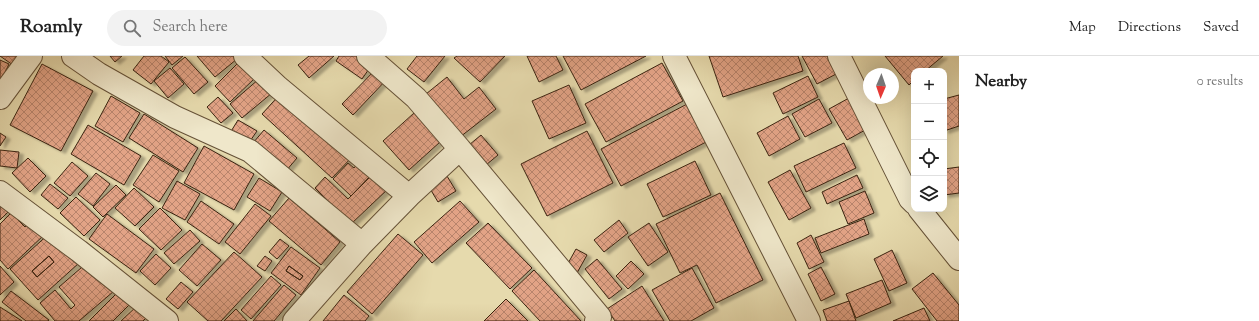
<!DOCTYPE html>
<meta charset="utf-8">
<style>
body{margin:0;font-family:"Sorts Mill Goudy",serif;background:#f2f2f2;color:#222}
.controls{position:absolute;right:12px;top:12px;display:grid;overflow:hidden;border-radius:8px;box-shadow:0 4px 16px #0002}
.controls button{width:36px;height:36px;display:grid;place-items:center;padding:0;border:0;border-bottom:1px solid #e0e0e0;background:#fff;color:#222;font:20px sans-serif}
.compass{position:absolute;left:863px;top:12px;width:36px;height:36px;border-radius:50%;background:#fff;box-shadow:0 4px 16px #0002;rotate:182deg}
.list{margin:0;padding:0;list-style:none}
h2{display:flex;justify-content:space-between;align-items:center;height:52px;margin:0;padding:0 16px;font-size:17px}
h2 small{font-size:13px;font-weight:400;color:#767676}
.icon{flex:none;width:22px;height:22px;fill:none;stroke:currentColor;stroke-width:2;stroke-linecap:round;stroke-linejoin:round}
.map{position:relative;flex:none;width:959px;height:265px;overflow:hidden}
header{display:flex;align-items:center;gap:24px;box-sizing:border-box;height:56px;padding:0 20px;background:#fff;border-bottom:1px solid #e0e0e0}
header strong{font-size:19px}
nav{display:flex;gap:22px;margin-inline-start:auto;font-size:14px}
.search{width:280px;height:36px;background:#f2f2f2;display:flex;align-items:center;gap:10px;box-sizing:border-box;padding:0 14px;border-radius:22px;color:#767676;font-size:15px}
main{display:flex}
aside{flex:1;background:#fff}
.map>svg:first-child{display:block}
</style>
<header>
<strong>Roamly</strong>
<div class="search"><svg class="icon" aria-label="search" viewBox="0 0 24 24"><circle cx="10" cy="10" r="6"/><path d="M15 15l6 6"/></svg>Search here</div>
<nav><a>Map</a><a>Directions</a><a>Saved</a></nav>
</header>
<main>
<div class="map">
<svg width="959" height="265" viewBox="0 0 959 265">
<defs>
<pattern id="building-cross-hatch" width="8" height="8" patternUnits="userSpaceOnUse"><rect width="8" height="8" fill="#e2a386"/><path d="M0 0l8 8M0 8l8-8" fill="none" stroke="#b8846c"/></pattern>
<filter id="shadow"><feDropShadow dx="4.5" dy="2.5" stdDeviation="1" flood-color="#0004"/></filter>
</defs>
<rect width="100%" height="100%" fill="#e6daad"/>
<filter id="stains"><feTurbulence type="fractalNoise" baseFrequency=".005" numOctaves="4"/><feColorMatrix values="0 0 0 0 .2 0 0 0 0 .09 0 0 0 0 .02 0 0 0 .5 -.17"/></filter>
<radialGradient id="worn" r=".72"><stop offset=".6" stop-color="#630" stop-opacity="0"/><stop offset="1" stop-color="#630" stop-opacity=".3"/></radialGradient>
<!-- building -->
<path fill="url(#building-cross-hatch)" stroke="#3a2310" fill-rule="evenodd" filter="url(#shadow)" d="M0 0H20L13 9Z
M110 0H122L115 6Z
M144 0H161L169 6 151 28 133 14Z
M165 0H183L172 9Z
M197 0H235L237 3 215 21Z
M309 0H334L309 22 298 9Z
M339 0H357L371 10 362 23 336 5Z
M417 0H445L424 26 407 13Z
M457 0H505L480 26 454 2Z
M527 0H556L563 14 539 26Z
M563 0H646L581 34Z
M709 0H798L803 15 723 41Z
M802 0H830L838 17 817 28Z
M885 0H943L925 15H914V24L909 29Z
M185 1 208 26 194 38 172 12Z
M0 4 9 8 0 27Z
M239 6 255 22 230 46 215 30Z
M662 7 683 45 606 86 585 48Z
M42 8 93 35 61 95 10 69Z
M170 12 184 28 168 42 154 25Z
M377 12 388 22 353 59 342 48Z
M808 20 818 41 783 58 773 37Z
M447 21 464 43 479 31 496 53 460 81 426 38Z
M259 23 272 37 242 62 230 48Z
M569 29 586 67 549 83 532 45Z
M282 36 353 100 332 122 262 58Z
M959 39V70L944 75V43Z
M111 40 140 57 123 86 95 70Z
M218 41 233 57 221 67 207 51Z
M849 42 867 73 847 84 829 53Z
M819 43 832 67 805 81 792 58Z
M689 47 708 85 621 130 601 93Z
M414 57 440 86 409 114 383 85Z
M144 58 198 92 183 116 129 82Z
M788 60 800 83 769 100 757 77Z
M238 64 257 75 248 88 230 77Z
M88 69 141 100 124 129 71 98Z
M264 74 297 102 286 115 253 87Z
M587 75 613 127 547 160 521 108Z
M0 77 6 81 0 90Z
M481 79 498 99 486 109 469 89Z
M844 87 856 112 806 136 794 110Z
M204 90 254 118 234 154 184 127Z
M0 94 19 96 17 112 0 110Z
M153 99 179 115 159 146 133 129Z
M28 102 46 120 30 136 12 117Z
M695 105 711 139 663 161 647 128Z
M72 106 88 120 70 140 54 127Z
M359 106 372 118 351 140 333 123 348 107 354 112Z
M959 111V137L944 139V113Z
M790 114 811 152 789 164 768 126Z
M96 117 110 128 93 150 78 138Z
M373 118 388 133 351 168 315 132 325 121 348 143Z
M857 119 863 132 827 148 822 136Z
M447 120 456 135 438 146 429 131Z
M259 122 282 136 270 155 247 141Z
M177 125 200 138 185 164 162 152Z
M50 128 68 142 58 153 41 139Z
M116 129 126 139 103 161 93 151Z
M134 132 154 151 135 170 115 152Z
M865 135 874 157 848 168 839 146Z
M720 137 763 224 716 247 697 209 680 217 656 168Z
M76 141 100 164 84 180 60 157Z
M289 142 340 186 321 209 269 165Z
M201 145 234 168 219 188 187 166Z
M460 145 479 166 432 207 414 186Z
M0 146 9 155 0 164Z
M255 148 271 160 240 198 225 186Z
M160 152 182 174 161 194 139 173Z
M11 157 25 171 32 165 45 178 8 213 0 204V168Z
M107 158 154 193 136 217 89 183Z
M864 163 869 178 821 197 815 182Z
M619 164 628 177 604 196 594 184Z
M488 167 532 212 510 233 466 187Z
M649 167 668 196 648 210 628 181Z
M190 174 200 185 174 208 164 197Z
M51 176 79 207 38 244 10 213ZM49 200 54 206 37 221 32 215Z
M398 178 423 199 372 258 347 236Z
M811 179 824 206 809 213 797 187Z
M280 183 289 190 277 203 269 196Z
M202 188 221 204 197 230 179 214Z
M291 191 320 212 301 239 271 217ZM289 210 303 220 300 224 286 215Z
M576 193 587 199 577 217 566 211Z
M892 194 907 227 889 235 874 203Z
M234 196 262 221 221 265H208L187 246Z
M156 198 171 212 155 229 140 215Z
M49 200 54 206 37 221 32 215Z
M265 200 272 205 265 215 257 210Z
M597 203 622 233 609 243 585 213Z
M89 205 114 235 79 265H55L40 247 55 234 71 253 75 249 59 231Z
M631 205 644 218 628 233 616 220Z
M0 210 14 226 0 239Z
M289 210 303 220 300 224 286 215Z
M821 211 835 238 821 245 808 218Z
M692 212 714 252 691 265H670L652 234Z
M534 214 581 265H540L512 235Z
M933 217 959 249V265H937L912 233Z
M271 220 281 229 251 263 241 254Z
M882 224 891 247 856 262 846 238Z
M181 226 193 236 178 253 166 243Z
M284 229 296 239 274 265H253Z
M642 230 664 265H615L607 253Z
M11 235 49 264 48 265H26L2 246Z
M118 236 130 248 113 265H89Z
M344 239 369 260 365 265H323Z
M506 243 528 265H484Z
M849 245 856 265H827L823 254Z
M138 249 148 260 143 265H121Z
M0 251 22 265H0Z
M924 252 930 265H893Z
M236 253 247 265H224Z"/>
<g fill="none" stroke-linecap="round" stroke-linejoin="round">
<defs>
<path id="minor" d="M73 0 99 18 175 61 250 95 362 188
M245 0 278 31 409 140 362 188 294 265
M368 0 416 42 460 93 409 140
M674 0 809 265
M839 0 910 143 914 147
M0 42 31 0
M460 93 600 261 596 265
M0 136 79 195 167 265
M919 153 959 203"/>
</defs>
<!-- minor casing -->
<use href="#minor" stroke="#655137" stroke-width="24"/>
<!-- minor -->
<use href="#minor" stroke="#efe7ca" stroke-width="22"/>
</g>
<rect width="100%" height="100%" filter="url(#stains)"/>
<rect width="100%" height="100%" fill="url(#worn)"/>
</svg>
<div class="controls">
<button>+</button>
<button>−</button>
<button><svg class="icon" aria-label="locate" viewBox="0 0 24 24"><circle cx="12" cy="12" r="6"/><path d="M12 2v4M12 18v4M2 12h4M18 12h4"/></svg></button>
<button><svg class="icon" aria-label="layers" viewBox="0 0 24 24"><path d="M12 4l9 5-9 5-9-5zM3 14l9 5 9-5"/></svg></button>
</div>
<svg class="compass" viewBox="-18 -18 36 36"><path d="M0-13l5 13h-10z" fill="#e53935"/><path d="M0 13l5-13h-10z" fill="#767676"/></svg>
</div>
<aside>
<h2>Nearby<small>0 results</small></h2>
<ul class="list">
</ul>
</aside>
</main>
